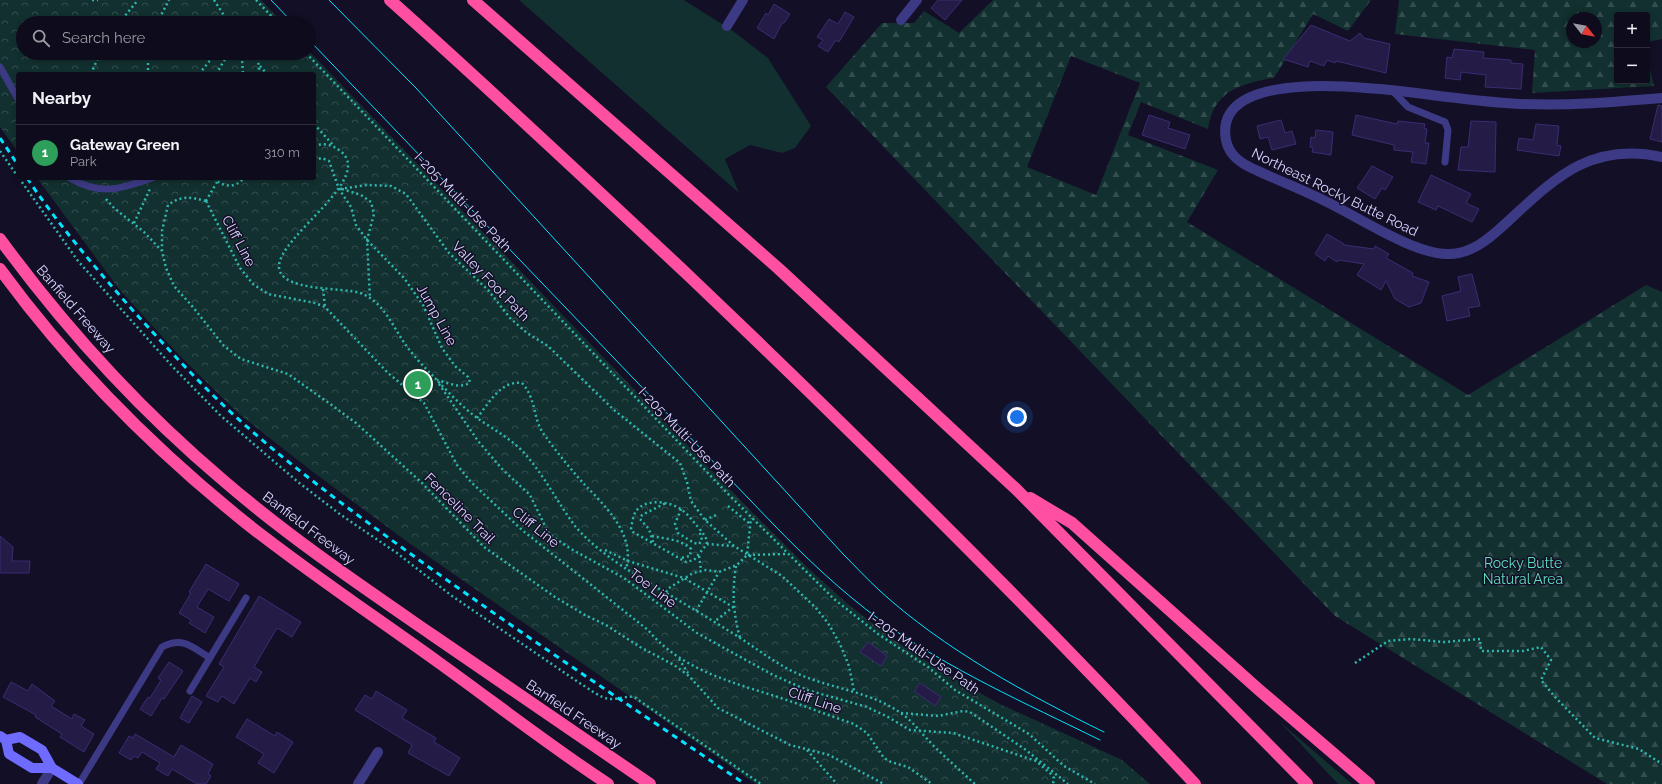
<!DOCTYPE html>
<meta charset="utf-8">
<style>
body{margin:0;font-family:Raleway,sans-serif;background:#1c1929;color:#f1f3f6}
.controls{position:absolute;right:12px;top:12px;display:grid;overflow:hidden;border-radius:4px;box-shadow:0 2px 6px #0003}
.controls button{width:36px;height:36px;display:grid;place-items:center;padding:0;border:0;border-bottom:1px solid #2e2b3b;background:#0e0b1c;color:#f1f3f6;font:20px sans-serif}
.compass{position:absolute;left:1566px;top:12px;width:36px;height:36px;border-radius:50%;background:#0e0b1c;box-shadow:0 2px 6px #0003;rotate:121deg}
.you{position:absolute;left:1017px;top:417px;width:14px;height:14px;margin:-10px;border:3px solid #fff;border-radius:50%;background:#1a73e8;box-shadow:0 0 0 6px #1a73e833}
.badge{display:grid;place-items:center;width:26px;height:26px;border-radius:50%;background:#00e5ff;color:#fff;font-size:13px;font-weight:700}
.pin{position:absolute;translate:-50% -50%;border:2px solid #fff;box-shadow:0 1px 4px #0006}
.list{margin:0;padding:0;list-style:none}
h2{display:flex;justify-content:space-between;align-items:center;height:52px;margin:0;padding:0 16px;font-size:17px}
h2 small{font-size:13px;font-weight:400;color:#9b9ba3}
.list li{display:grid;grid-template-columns:26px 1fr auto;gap:12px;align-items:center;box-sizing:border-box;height:56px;padding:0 16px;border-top:1px solid #2e2b3b}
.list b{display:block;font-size:15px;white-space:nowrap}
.list p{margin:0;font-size:13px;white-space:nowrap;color:#9b9ba3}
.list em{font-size:13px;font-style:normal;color:#9b9ba3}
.icon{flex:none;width:22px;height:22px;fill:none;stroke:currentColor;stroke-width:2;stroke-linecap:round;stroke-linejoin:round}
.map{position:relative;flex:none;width:1662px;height:784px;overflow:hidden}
.search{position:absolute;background:#0e0b1c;box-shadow:0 2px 6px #0003;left:16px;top:16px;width:300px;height:44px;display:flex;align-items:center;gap:10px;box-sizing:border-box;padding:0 14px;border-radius:22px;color:#9b9ba3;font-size:15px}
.panel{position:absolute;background:#0e0b1c;box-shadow:0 2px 6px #0003;left:16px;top:72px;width:300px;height:108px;border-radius:4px}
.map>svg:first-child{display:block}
</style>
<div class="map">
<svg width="1662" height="784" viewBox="0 0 1662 784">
<defs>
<pattern id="forest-firs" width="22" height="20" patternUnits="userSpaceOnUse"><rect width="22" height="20" fill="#12302f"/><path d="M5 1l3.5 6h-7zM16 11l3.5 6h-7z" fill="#344d4e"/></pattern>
<pattern id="park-crowns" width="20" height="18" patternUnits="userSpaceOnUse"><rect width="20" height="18" fill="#12302f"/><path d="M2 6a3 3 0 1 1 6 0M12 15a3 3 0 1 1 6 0" fill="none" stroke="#344d4e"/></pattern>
</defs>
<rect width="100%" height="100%" fill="#130f26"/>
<!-- green -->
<path fill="#12302f" d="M519 0H684L733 31 768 58 811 126 795 148 782 153 750 145 725 159 739 193Z
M1279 721 1352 784H1338Z"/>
<!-- forest -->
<path fill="url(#forest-firs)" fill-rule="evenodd" d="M993 0H1371L1348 31 1313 14 1274 78C1241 84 1214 90 1208 129L1141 102 1128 135 1218 170 1187 222 1468 395 1646 285 1662 292V784H1607L1335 616 826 87 882 23H914L924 11 959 33ZM1071 56 1140 83 1096 195 1027 167Z
M1399 0H1662V39L1647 42V15H1617V81H1647V56L1654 86 1532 93 1535 50 1395 34ZM1572 18H1596V42H1572Z"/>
<!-- park -->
<path fill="url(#park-crowns)" d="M0 0H261L283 23H23V53H309V51L750 510 810 570 849 605 894 640 955 679 1000 704 1122 760 1150 784H756L409 543 313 472 239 414 178 354 119 289 37 178H314V74H18V152L0 127Z"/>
<!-- building -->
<path fill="#241b47" stroke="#3b2d73" d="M938 0H962L945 20 931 8Z
M774 4 790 14 784 23H782L774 39 757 28 766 13 768 15Z
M845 12 854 17 839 42 836 40 828 52 818 46 823 40 817 37 829 19 838 24Z
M1311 25 1350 41 1360 33 1364 38 1390 44 1386 73 1336 61 1335 63 1327 60 1324 66 1310 61 1308 67 1283 59Z
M1454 49 1484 52 1483 58 1511 60V63L1523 64 1521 89 1485 87 1486 75 1461 72 1460 80 1445 78 1447 57 1452 58Z
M1658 105 1662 106V142L1650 139Z
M1149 115 1170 122 1168 128 1190 135 1185 149 1142 135Z
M1356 115 1397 124 1398 121 1425 124 1424 128 1427 129 1425 143H1429L1426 164 1411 162 1413 152 1394 150V145L1352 135Z
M1281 120 1285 133 1292 131 1296 144 1272 150 1268 137 1260 139 1257 126Z
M1471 121 1496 122 1495 172 1458 170 1461 147H1468Z
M1536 124 1559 126 1557 145 1561 146 1559 156 1517 150 1519 138 1533 140Z
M1316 130 1333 132 1331 155 1312 152 1313 148 1310 147 1311 137 1315 138Z
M1372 166 1393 177 1385 190 1382 188 1375 199 1357 188Z
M1431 175 1471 194 1466 203 1479 209 1472 222 1438 206 1436 210 1418 202Z
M1327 234 1344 244V245L1374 249 1375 246 1389 254 1386 258 1413 273 1412 276 1429 282 1421 303 1409 307 1395 299 1386 281 1381 290 1357 275 1364 264 1339 260 1337 262 1328 256 1325 261 1315 254Z
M1472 274 1480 306 1468 308 1470 316 1447 321 1442 296 1461 291 1458 277Z
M0 536 13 547 12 561H30L29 573H0Z
M206 564 239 584 229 601 208 589 197 607 214 617 205 633 189 623 191 620 179 613 191 593 189 592Z
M259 596 301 622 292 637 277 628 254 667 262 672 256 682 250 678 234 704 222 696 218 702 206 696 224 667 219 664Z
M868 642 887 656 881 666 860 652Z
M169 662 183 671 164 699 162 698 151 716 140 709 148 697 150 698 161 680 158 678Z
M11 682 28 691 32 684 55 701 51 706 72 719 74 714 85 720 81 726 94 734 84 752 60 737 62 734 35 717 36 715 3 697Z
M920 683 941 697 935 706 914 691Z
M376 691 407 710 402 718 436 738 434 742 460 758 449 776 408 753 412 745 355 710 365 695 372 699Z
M192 696 202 702 189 723 180 718Z
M247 719 275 736 277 732 293 742 274 773 258 763 264 754 236 737Z
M135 734 174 757 181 745 213 764 208 774 211 776 206 784H197L172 769 168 776 156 769 160 763 142 752 138 758 134 756 131 760 119 753 129 736 133 738Z"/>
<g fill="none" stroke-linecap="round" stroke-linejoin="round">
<!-- path -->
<path stroke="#2fb8b0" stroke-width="2.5" stroke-dasharray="2 3" stroke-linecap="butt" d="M92 0H98
M214 0 229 23
M256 0 278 23
M119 23 138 0
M157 23 169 0
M148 53V74
M256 53 259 66V74
M306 53 727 493 834 599 878 634 928 667 955 690 1029 734 1064 766 1095 784
M260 66 267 74
M91 74 100 53
M199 74 216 53
M216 74 227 56 235 54 242 59 243 74
M314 124 334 146
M314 146C323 143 331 144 339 150 378 177 278 236 279 267 280 292 343 287 360 293 383 301 392 325 405 344 413 355 423 366 433 376 447 391 463 408 480 420 496 431 513 440 526 455 545 477 558 503 575 526 587 541 612 560 628 570 662 591 696 610 729 631 751 644 770 660 792 671 828 689 869 690 902 714 915 723 924 737 936 748 948 760 962 772 975 784
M0 151 18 177
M314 160 322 158 329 161 339 189 351 207 356 225 367 240 404 278 423 305 442 348 455 366 468 377 470 382C462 390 446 382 437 380
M19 178 78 261 172 366 220 415 298 482 341 515 397 553 452 596 581 684C590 689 601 699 611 699 619 699 625 696 634 697L761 784
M214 178C223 188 236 188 244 178
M340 189 367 185 391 186 406 194 449 253 488 290 510 318 527 333 548 346 614 410 680 463 687 482 691 501 705 520 734 546 782 576 815 607 828 623 840 644 849 666 854 691
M342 189 361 195 371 202 374 214 367 240 370 298
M106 199 114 208 144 232 162 251
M206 201C190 197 182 195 168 205L162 231V251L166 268 174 286 192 306 224 346 241 359 288 374 333 406 356 423 422 483 484 547 555 597 585 615 606 625 640 647 674 665 689 676 718 708 790 745 829 755 884 784
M206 201 240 268 253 284 268 294 315 303 325 307 388 373 424 403 457 465 471 482 522 530 648 630C678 666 721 679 765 693 795 702 824 714 854 724L867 733 884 758 891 762 908 767 932 784
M206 201 217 182
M134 223 150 189
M323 289 325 307
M439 384 478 441 503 470 530 495 549 534 571 549 624 578 697 633 773 675 807 690 867 707 888 717 910 730 953 733 1036 761 1051 774 1054 778 1053 784
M477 418C489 403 501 380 522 383 536 398 533 418 543 433 555 450 569 467 583 483 604 505 636 534 626 569
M728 506 750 524
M681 509 675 524 678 533 694 543 699 544 702 540 699 530
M705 520 716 515
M652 536C665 539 681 539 691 549L690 556 680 558
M653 542 649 529 640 519 642 515 666 503
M707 544C707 537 703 534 699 528 693 522 689 515 682 510 670 501 646 498 636 511 633 516 632 523 631 529L633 532 686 562 694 560 707 544 733 546
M605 550 628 561 684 578 733 607 714 622
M748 555 787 554
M699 556 701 570
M736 566C732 591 733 613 740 638
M666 592 669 588 693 573 706 570 719 572 737 565 747 555 751 518
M696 611 719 572
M679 659 688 673
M1355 663 1388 641 1411 639 1444 642 1480 639 1481 651H1523L1541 647 1551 660 1541 680 1555 697 1595 738 1639 749 1662 764
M901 713 938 716 963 711 970 712 1026 750 1068 784
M807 750 837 784"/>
<!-- service -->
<path stroke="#3d3a85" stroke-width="7" d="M0 67 18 99
M1392 90 1408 107 1445 122 1448 130 1445 162
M70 178C100 196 121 189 152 178
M190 691 246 598
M79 784 162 647C183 636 192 647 210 658"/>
<!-- minor -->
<path stroke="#3d3a85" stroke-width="10" d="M901 20 917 0
M727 26 743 0
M42 784 52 768
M358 784 378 752"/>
<!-- tertiary -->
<path stroke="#3d3a85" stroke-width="10" d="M1662 98C1615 102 1568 106 1521 104 1493 103 1466 99 1439 96 1398 91 1211 60 1226 140 1229 156 1242 164 1256 170 1279 181 1304 190 1327 202 1358 217 1414 254 1447 254 1470 255 1489 239 1505 224 1554 179 1590 141 1662 157"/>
<!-- secondary -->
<path stroke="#6f6bff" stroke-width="10" d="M0 736 6 740 9 754 32 768H52L78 784
M6 740 20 737 42 750 52 768"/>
<!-- motorway -->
<path stroke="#ff4fa3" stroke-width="12" d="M390 0C491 90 590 183 689 276 862 441 1032 609 1195 784
M473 0 779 269 1016 489 1307 784
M0 239C65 328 140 410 224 481 289 537 360 585 431 634 504 684 577 734 650 784
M0 269C70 365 154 449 246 523 308 572 374 616 438 662 495 703 550 746 608 784
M1030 498 1072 523 1258 689 1369 784"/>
<!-- tram -->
<path stroke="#00e5ff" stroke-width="1" d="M271 0 293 23
M329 0 416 88 843 554C855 566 867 579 880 591 944 649 1026 694 1104 732
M309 40 774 525C807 559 842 592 880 620 948 669 1025 703 1100 740"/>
<!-- rail -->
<path stroke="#00e5ff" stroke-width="3" stroke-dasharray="6 5" stroke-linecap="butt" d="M0 138 18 165
M27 178C60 227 98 271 137 315 169 350 201 385 236 417 290 466 349 509 408 552 518 632 632 707 745 784"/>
</g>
<g text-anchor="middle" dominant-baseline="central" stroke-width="3" stroke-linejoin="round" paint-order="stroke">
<!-- street labels -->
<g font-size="14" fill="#d9d4ff" stroke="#130f26">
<text transform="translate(1335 192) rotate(26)">Northeast Rocky Butte Road</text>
<text transform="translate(463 202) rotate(46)">I-205 Multi-Use Path</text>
<text transform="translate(239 241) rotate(62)">Cliff Line</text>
<text transform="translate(491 281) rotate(46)">Valley Foot Path</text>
<text transform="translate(76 309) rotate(49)">Banfield Freeway</text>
<text transform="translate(437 315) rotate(61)">Jump Line</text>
<text transform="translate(687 437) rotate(46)">I-205 Multi-Use Path</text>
<text transform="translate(460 508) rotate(45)">Fenceline Trail</text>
<text transform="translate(536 527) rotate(39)">Cliff Line</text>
<text transform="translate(309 528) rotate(37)">Banfield Freeway</text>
<text transform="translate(653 588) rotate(37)">Toe Line</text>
<text transform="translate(924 653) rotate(35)">I-205 Multi-Use Path</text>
<text transform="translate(815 700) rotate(19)">Cliff Line</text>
<text transform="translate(574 714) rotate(34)">Banfield Freeway</text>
</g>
<!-- park labels -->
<g font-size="14" fill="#5fe0c0" stroke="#130f26">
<text x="1523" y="563">Rocky Butte<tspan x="1523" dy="16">Natural Area</tspan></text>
</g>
</g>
</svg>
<div class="controls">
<button>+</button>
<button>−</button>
</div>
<svg class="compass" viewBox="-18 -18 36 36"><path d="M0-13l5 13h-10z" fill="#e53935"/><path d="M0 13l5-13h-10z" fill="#9b9ba3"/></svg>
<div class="you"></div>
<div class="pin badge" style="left:418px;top:384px;background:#2e9e5b">1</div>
<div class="search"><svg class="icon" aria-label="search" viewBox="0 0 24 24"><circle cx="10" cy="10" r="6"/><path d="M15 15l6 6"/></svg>Search here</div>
<section class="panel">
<h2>Nearby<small></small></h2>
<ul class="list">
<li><span class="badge" style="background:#2e9e5b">1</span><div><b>Gateway Green</b><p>Park</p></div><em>310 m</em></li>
</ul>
</section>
</div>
